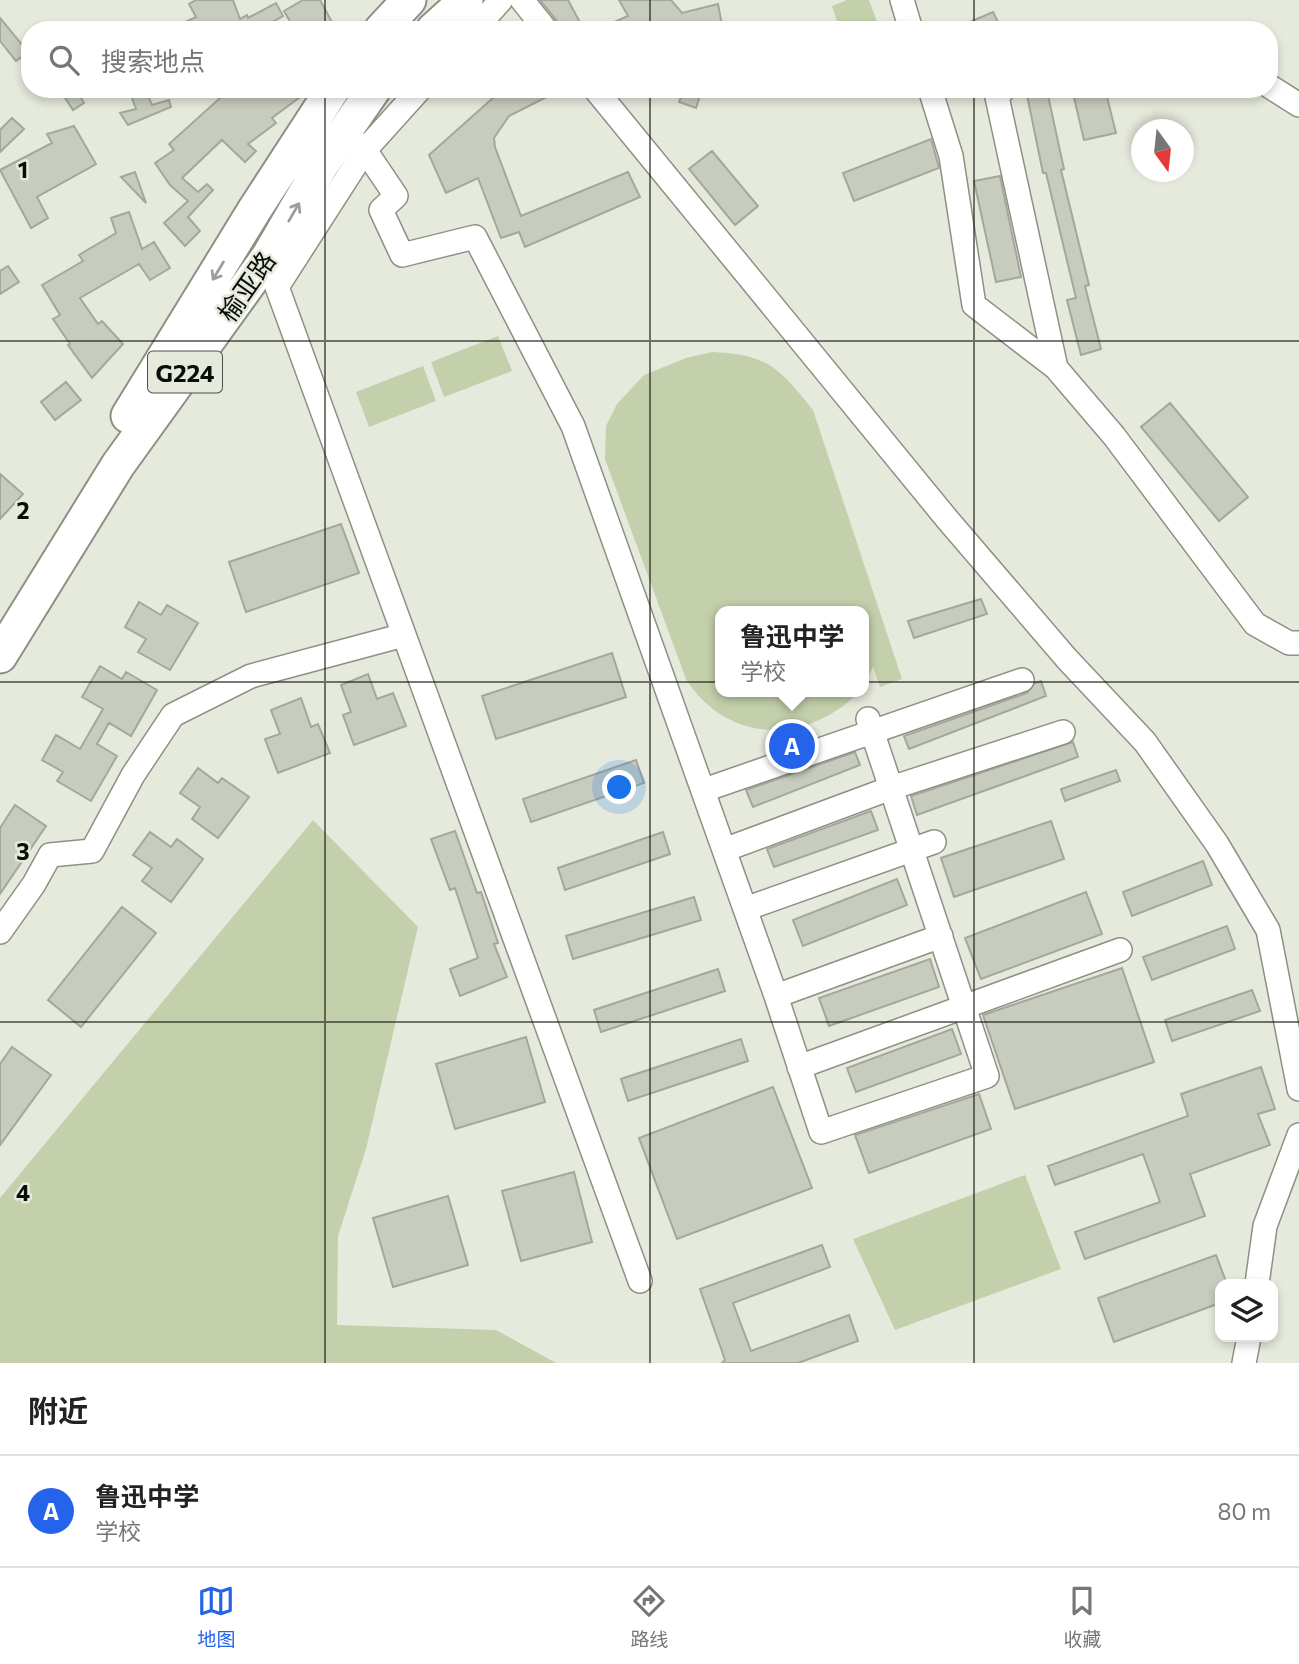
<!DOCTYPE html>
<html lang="zh">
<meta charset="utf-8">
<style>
body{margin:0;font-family:Commissioner,"Noto Sans SC",sans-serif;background:#f6f6f6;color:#222}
.controls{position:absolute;right:21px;bottom:21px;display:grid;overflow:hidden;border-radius:14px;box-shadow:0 4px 10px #0003}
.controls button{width:63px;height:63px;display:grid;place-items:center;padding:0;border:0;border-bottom:2px solid #e0e0e0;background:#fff;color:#222;font:35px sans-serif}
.compass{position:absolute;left:1131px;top:119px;width:63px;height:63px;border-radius:50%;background:#fff;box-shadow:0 4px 10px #0003;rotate:165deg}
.you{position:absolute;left:620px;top:788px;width:24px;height:24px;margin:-18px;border:5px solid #fff;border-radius:50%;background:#1a73e8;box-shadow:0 0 0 10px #1a73e833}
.badge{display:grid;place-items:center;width:46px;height:46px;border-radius:50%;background:#2563eb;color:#fff;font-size:23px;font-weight:700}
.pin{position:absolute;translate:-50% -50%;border:4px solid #fff;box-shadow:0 2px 7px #0006}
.popup{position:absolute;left:715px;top:606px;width:154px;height:91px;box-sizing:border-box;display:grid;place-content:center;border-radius:14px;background:#fff;filter:drop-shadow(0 2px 5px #0005);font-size:23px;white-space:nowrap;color:#767676}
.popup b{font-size:26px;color:#222}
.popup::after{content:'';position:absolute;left:50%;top:100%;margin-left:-14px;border:14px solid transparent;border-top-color:#fff}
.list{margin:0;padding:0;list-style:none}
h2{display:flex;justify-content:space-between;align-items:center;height:91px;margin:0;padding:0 28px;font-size:30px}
h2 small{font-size:23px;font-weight:400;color:#767676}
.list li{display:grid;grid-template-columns:46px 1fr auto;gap:21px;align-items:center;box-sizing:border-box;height:112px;padding:0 28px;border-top:2px solid #e0e0e0}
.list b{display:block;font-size:26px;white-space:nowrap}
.list p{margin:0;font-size:23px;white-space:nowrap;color:#767676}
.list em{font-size:23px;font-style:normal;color:#767676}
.icon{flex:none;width:38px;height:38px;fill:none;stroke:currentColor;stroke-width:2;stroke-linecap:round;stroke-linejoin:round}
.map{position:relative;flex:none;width:1299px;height:1363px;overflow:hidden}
.search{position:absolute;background:#fff;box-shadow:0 4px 10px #0003;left:21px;right:21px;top:21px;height:77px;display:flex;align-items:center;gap:18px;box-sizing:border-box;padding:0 24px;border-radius:28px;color:#767676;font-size:26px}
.sheet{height:203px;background:#fff}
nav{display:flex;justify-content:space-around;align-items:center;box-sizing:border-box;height:98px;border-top:2px solid #e0e0e0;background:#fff;font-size:19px;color:#767676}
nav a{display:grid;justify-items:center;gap:4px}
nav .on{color:#2563eb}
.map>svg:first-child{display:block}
</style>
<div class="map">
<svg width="1299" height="1363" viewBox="0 0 1299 1363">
<rect width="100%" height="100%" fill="#e5eadc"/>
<!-- green -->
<path fill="#c4d0ab" d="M847 0H869L880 30H840L832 6Z
M498 336 512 371 444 397 431 362Z
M712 352C768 354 780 369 813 410L902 679 880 687 873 667 864 686V611H720V692H859C807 745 727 744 686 679L605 459 606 426 617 404 644 375 686 358Z
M423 366 436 401 369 427 356 392Z
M313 820 418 927 366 1149 338 1236 337 1325 496 1330 556 1363H0V1198Z
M1025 1175 1061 1269 895 1330 853 1239Z"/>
<!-- building -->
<path fill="#c7ccbe" stroke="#a3a89a" stroke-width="2" d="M196 0H233L240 19 247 15 248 18 276 3 283 16 258 30H169L196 17 189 4Z
M303 0H320L332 22 318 30H295L284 11Z
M540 0H568L584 30H560L557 21Z
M619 0H671L682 13 718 4 723 30H596L628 16Z
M993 12 1000 26 991 30H951Z
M0 18 28 52 16 61 0 41Z
M69 89H76L84 103 73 110 62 93Z
M145 89 152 105 169 100 171 107 128 125 120 113 136 109 131 95Z
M230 89H294L300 97 272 118 276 123 248 144 256 151 245 162 222 140 182 178 198 192 207 184 213 190 188 217 200 231 185 246 164 223 188 201 170 185 155 163 174 150 169 144Z
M503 89H562L509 116 494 138 495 147 521 216 628 172 640 197 525 247 519 232 501 238 478 178 446 193 429 155Z
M684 89H702L696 108 679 102Z
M1072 89H1105L1116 133 1084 140Z
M1047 91 1064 169 1061 170 1089 285 1085 286 1101 349 1081 355 1067 300 1076 298 1046 173H1043L1027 95Z
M12 118 24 129 0 152V130Z
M74 126 96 164 37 197 48 218 31 228 0 170 52 143 47 134Z
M931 139 939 168 854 201 843 173Z
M712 151 758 206 735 225 689 169Z
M135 172 146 203 121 177Z
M1000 176 1021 277 996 282 974 181Z
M129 212 142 249 154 242 170 268 150 280 139 264 80 298 98 324 102 321 123 344 92 378 68 345 70 344 53 319 60 315 42 285 83 261 79 255 116 233 111 218Z
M8 266 19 282 0 294V271Z
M66 382 81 400 55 420 41 402Z
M1170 403 1248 497 1219 521 1141 427Z
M0 474 23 494 0 519Z
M341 524 359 573 246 612 229 562Z
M981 599 987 614 914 638 908 621Z
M139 602 161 615 167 605 198 623 170 670 138 652 146 639 125 627Z
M612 653 626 697 496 739 482 696Z
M100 666 122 679 126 672 157 690 131 736 109 723 97 744 117 756 91 801 57 781 63 772 42 760 56 735 80 749 103 709 82 697Z
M368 674 377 699 393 693 406 726 354 745 343 715 351 712 341 685Z
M1041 681 1046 696 909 749 904 736 1027 693 1035 683Z
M301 698 311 727 318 724 330 753 278 773 265 739 280 734 271 710Z
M1073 742 1078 757 917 815 911 796Z
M855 752 860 765 753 807 746 790Z
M636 760 644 783 531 822 523 799Z
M198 768 218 783 222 778 249 797 218 838 192 819 200 807 180 793Z
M1116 770 1120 781 1065 801 1061 789Z
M15 805 46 826 0 894V828Z
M871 811 878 830 774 867 767 849Z
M1051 821 1064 859 954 897 941 858Z
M455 831 477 893 481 892 498 943 494 944 507 977 460 996 450 969 478 958 455 888 450 890 431 839Z
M150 832 171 847 177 839 203 859 171 902 142 881 152 868 133 855Z
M663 832 670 854 565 890 558 868Z
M1203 861 1212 885 1132 916 1123 892Z
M897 879 907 905 803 946 793 920Z
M1086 892 1102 934 981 979 965 938Z
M694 897 701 920 573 959 566 936Z
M122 907 156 933 81 1027 48 1000Z
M1227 926 1235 949 1152 980 1143 957Z
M930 959 939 987 829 1026 819 998Z
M1122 968 1154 1062 1015 1109 983 1015Z
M718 969 725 991 601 1032 594 1010Z
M1252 990 1260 1011 1172 1041 1165 1020Z
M952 1029 961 1054 856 1092 847 1068Z
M526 1037 545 1102 455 1129 436 1064Z
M741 1039 748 1061 628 1101 621 1079Z
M12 1047 51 1075 0 1145V1064Z
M1261 1067 1275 1109 1258 1114 1270 1145 1190 1174 1205 1216 1085 1259 1075 1232 1160 1202 1143 1154 1055 1185 1048 1166 1188 1116 1181 1094Z
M773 1087 812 1188 677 1239 639 1138Z
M979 1094 991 1129 869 1173 855 1135Z
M574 1172 592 1242 521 1261 502 1191Z
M448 1196 468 1265 393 1287 373 1218Z
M822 1245 830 1267 733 1303 751 1351 849 1315 858 1341 798 1363H722L725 1360 700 1289Z
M1216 1255 1227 1284H1220V1303L1114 1342 1098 1298Z"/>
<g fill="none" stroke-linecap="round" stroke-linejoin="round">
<defs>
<path id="minor" d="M522 0 546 30
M902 0 911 30
M474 30 501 0
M1269 86 1299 105
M420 89 365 150 396 196 381 210 402 255 475 237 573 426 776 996 821 1132 987 1076 868 719
M595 89 947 519 1067 659 1145 742 1217 844 1268 930 1299 1089
M930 89 951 156 974 305 1056 368 1114 436 1255 624 1289 643H1299
M1004 89 997 97 1056 368
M354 141 365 150 277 287 640 1281
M713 787 1022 680
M724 850 891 788 1063 732
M745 909 934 842
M0 932 34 884 50 855 92 851 133 775 173 715 251 676 404 635
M776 996 941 936
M799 1067 1120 950
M1257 1284 1265 1226 1299 1135
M1244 1363 1249 1337"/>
<path id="highway" d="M381 30 409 0
M433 30 466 0
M128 416 255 209 333 89
M0 656 118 465 268 257 321 166 374 89"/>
</defs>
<!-- minor casing -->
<use href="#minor" stroke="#8c9184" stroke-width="26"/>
<!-- highway casing -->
<use href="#highway" stroke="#8c9184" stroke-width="37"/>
<!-- minor -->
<use href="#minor" stroke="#fff" stroke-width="23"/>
<!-- highway -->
<use href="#highway" stroke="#fff" stroke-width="33"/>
</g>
<!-- one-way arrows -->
<defs><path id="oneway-shaft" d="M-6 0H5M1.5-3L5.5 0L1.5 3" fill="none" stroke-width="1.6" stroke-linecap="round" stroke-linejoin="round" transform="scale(1.75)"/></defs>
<g stroke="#9d9e9c">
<use href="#oneway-shaft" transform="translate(294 212) rotate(-60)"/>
<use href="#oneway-shaft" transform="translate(218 271) rotate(121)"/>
</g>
<!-- grid -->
<path fill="none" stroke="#0b0d08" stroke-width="2" stroke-opacity="0.55" d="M325 0V30M650 0V30M974 0V30M325 89V1363M650 89V1363M974 89V1363M0 341H1299M0 682H1299M0 1022H1299"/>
<g text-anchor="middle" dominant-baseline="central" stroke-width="5" stroke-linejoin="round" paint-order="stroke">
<!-- shield labels -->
<rect fill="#e5eadc" stroke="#4c4f48" stroke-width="2" x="148" y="351.5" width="74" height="41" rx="5"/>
<g font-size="24" font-weight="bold" fill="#0b0d08">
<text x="185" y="372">G224</text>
</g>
<!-- street labels -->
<g font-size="26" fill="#0b0d08" stroke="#e5eadc">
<text transform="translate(246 286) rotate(-55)">榆亚路</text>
</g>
</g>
<g font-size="23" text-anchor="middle" font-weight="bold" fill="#0b0d08" stroke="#e5eadc" stroke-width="5" stroke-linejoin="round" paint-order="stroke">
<text x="23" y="178">1</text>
<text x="23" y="519">2</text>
<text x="23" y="860">3</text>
<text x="23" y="1201">4</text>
</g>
</svg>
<div class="controls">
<button><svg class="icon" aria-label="layers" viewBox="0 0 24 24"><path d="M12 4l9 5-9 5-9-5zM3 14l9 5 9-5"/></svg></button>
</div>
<svg class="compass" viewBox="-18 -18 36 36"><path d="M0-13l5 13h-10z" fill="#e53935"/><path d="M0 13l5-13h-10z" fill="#767676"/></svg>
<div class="you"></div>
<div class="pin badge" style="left:792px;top:746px">A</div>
<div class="popup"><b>鲁迅中学</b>学校</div>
<div class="search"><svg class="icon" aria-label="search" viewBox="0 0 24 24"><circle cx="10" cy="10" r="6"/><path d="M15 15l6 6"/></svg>搜索地点</div>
</div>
<section class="sheet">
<h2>附近<small></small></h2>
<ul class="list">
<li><span class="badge">A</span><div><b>鲁迅中学</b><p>学校</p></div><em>80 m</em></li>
</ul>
</section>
<nav>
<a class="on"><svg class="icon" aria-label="map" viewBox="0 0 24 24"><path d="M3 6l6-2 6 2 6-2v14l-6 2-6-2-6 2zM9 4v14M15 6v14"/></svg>地图</a>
<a><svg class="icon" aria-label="directions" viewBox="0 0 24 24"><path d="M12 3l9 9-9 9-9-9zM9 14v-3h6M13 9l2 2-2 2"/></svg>路线</a>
<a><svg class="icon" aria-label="saved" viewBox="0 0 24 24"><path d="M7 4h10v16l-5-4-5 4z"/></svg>收藏</a>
</nav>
